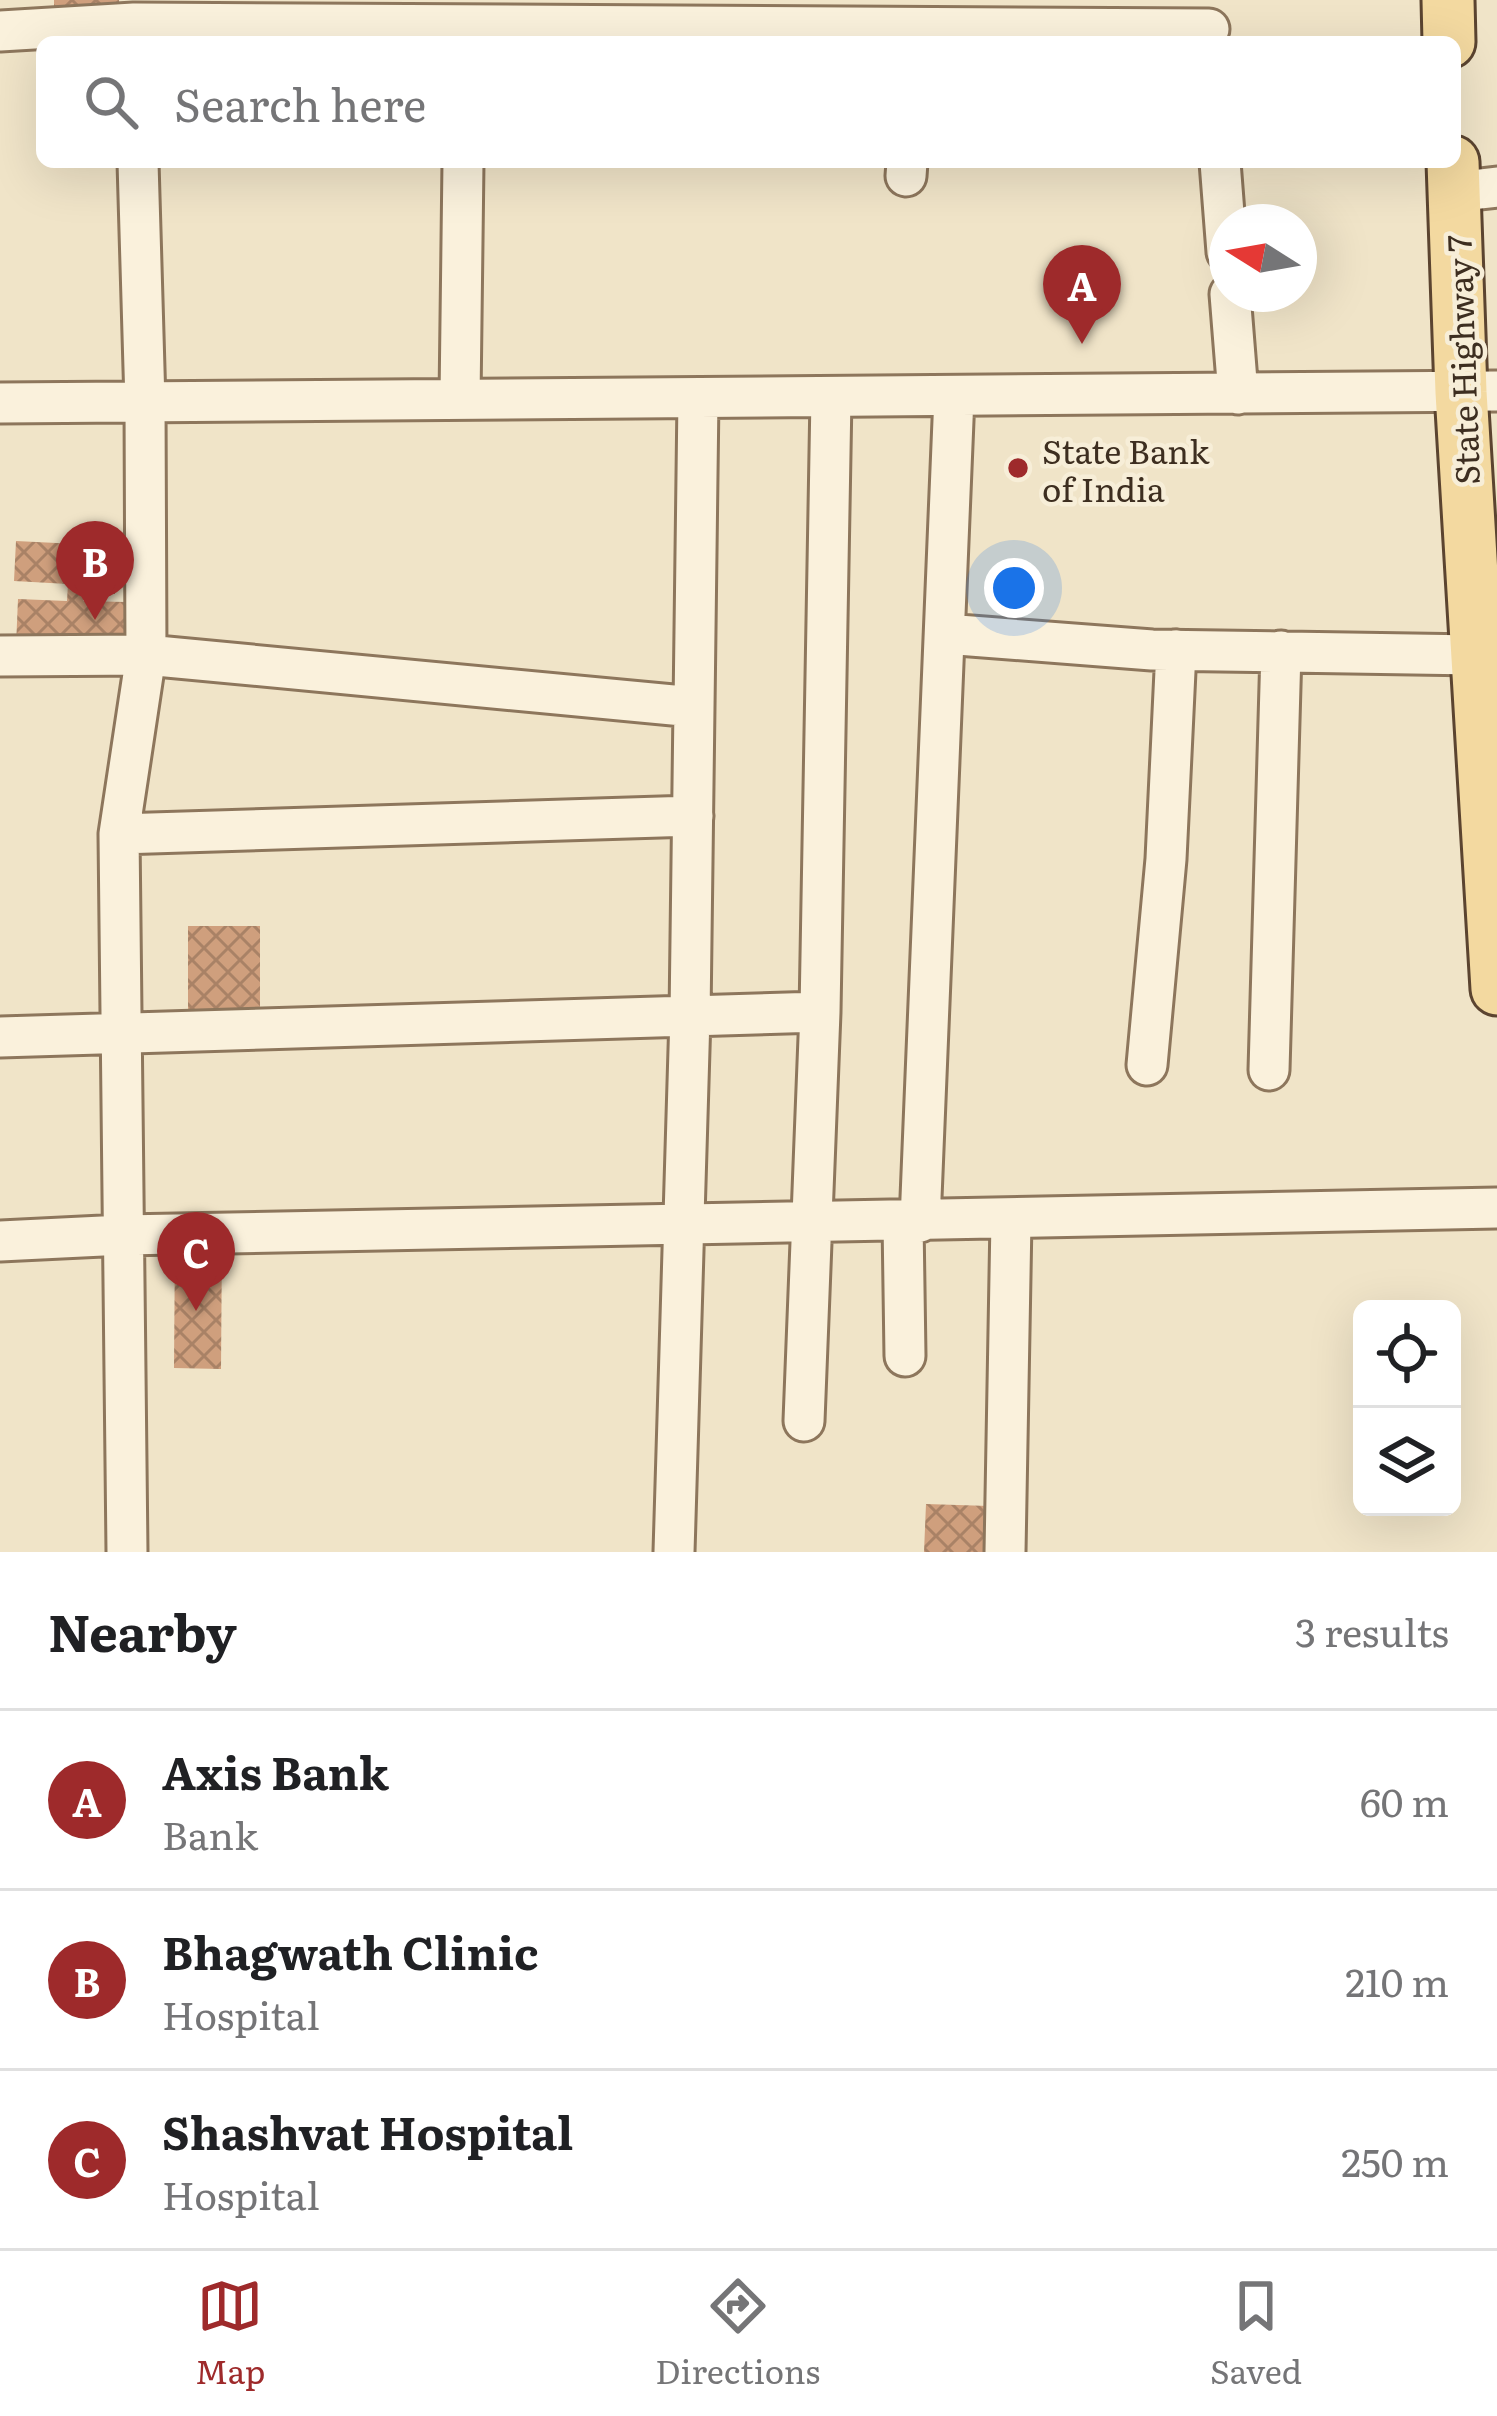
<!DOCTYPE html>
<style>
body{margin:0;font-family:Literata,serif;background:#f2f2f2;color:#202124}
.controls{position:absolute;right:36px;bottom:36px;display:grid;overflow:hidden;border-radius:18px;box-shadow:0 12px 48px #0002}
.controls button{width:108px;height:108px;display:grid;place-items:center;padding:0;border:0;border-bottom:3px solid #e0e0e0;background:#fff;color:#202124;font:60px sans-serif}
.compass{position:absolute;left:1209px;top:204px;width:108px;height:108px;border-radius:50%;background:#fff;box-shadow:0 12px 48px #0002;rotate:281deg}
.you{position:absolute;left:1014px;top:588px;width:42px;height:42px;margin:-30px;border:9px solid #fff;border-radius:50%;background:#1a73e8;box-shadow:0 0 0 18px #1a73e833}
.badge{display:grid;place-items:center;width:78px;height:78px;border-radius:50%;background:#9e2a2b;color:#fff;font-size:39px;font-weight:700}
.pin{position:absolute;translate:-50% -99px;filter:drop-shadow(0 3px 6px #0008)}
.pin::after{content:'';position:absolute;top:63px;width:42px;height:36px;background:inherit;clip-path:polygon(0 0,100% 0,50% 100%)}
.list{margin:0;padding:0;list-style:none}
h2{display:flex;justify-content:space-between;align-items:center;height:156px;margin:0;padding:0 48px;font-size:51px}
h2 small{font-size:39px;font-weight:400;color:#757577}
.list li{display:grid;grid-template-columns:78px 1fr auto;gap:36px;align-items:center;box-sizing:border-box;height:180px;padding:0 48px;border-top:3px solid #e0e0e0}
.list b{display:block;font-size:45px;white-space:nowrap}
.list p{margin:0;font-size:39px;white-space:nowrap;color:#757577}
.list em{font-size:39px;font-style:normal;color:#757577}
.icon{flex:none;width:66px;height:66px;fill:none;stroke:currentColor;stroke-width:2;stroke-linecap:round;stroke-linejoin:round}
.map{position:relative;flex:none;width:1497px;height:1552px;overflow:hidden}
.search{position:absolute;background:#fff;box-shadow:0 12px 48px #0002;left:36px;right:36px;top:36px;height:132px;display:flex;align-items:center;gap:30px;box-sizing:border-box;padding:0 42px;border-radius:18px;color:#757577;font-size:45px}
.sheet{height:696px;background:#fff}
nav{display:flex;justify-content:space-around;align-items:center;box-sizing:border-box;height:168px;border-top:3px solid #e0e0e0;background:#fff;font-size:33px;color:#757577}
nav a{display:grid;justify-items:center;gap:6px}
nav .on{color:#9e2a2b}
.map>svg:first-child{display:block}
</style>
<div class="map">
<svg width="1497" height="1552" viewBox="0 0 1497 1552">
<defs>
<pattern id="building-cross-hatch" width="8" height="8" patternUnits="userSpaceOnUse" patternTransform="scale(3)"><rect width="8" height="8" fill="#cf9f7d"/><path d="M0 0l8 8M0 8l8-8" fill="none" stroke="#a98266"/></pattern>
</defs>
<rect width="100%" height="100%" fill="#f0e4c8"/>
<!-- building -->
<path fill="url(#building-cross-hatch)" d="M54 0H119V13L54 12Z
M16 541 117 546 115 594 93 592V585L85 584 83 601 126 602 124 649 16 646 18 599 67 601 68 584 14 581Z
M188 926H260V1019H188Z
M175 1239H222L221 1369 174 1368Z
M926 1504 989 1506 987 1552H924Z"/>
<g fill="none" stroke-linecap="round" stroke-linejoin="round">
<defs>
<path id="minor" d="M0 31 134 23 1209 29
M1220 162 1227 252
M906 176 907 162
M1454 192 1497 187
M1230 294 1238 394
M460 399 463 162
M0 403 1497 391
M945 634 1152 650 1476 655
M0 656 146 655 694 707
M119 834 693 816
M0 1037 820 1012
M1147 1065 1166 859 1176 650
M1269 1070 1281 651
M903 1221 905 1356
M920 1222 954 396
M0 1241 123 1235 1497 1208
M804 1421 820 1012 831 397
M127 1552 119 834 146 655 145 403 138 162
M674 1552 690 1016 698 398
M1005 1552 1011 1220"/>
<path id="major" d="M1448 0 1449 42
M1453 162 1461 392 1497 989"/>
</defs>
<!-- minor casing -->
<use href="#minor" stroke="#8d765c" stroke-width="45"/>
<!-- major casing -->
<use href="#major" stroke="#5b4430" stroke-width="57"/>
<!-- minor -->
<use href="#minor" stroke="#faf1dc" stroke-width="39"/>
<!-- major -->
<use href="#major" stroke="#f3d9a0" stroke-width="51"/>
</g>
<!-- markers -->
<circle fill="#9e2a2b" stroke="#f7eed8" stroke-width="4.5" cx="1018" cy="468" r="12"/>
<g text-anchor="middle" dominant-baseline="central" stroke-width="9" stroke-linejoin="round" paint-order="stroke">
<!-- street labels -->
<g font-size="33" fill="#3d2e20" stroke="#f7eed8">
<text transform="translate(1461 360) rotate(-92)">State Highway 7</text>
</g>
<!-- poi labels -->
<g font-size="33" fill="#3d2e20" stroke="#f7eed8" text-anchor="start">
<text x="1042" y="449">State Bank<tspan x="1042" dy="38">of India</tspan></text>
</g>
</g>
</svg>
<div class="controls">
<button><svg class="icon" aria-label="locate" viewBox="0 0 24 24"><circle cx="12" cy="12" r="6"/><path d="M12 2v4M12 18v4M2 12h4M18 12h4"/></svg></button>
<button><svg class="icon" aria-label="layers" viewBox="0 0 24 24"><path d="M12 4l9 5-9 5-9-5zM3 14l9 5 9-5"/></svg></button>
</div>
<svg class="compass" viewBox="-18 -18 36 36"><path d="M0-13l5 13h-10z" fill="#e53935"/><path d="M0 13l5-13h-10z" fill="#757577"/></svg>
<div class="you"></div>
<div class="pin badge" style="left:1082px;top:344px">A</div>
<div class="pin badge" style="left:95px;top:620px">B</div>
<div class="pin badge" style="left:196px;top:1311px">C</div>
<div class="search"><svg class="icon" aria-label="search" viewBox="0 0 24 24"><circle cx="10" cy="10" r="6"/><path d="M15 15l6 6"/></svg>Search here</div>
</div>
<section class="sheet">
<h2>Nearby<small>3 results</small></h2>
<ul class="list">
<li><span class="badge">A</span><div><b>Axis Bank</b><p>Bank</p></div><em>60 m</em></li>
<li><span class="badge">B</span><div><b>Bhagwath Clinic</b><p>Hospital</p></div><em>210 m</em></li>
<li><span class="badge">C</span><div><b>Shashvat Hospital</b><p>Hospital</p></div><em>250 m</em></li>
</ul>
</section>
<nav>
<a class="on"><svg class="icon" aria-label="map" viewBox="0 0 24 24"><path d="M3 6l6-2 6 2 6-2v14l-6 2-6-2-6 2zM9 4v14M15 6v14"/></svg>Map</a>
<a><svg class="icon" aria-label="directions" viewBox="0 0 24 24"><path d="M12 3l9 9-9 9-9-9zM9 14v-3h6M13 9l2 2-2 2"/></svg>Directions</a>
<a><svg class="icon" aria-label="saved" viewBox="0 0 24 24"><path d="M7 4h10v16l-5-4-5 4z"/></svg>Saved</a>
</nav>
